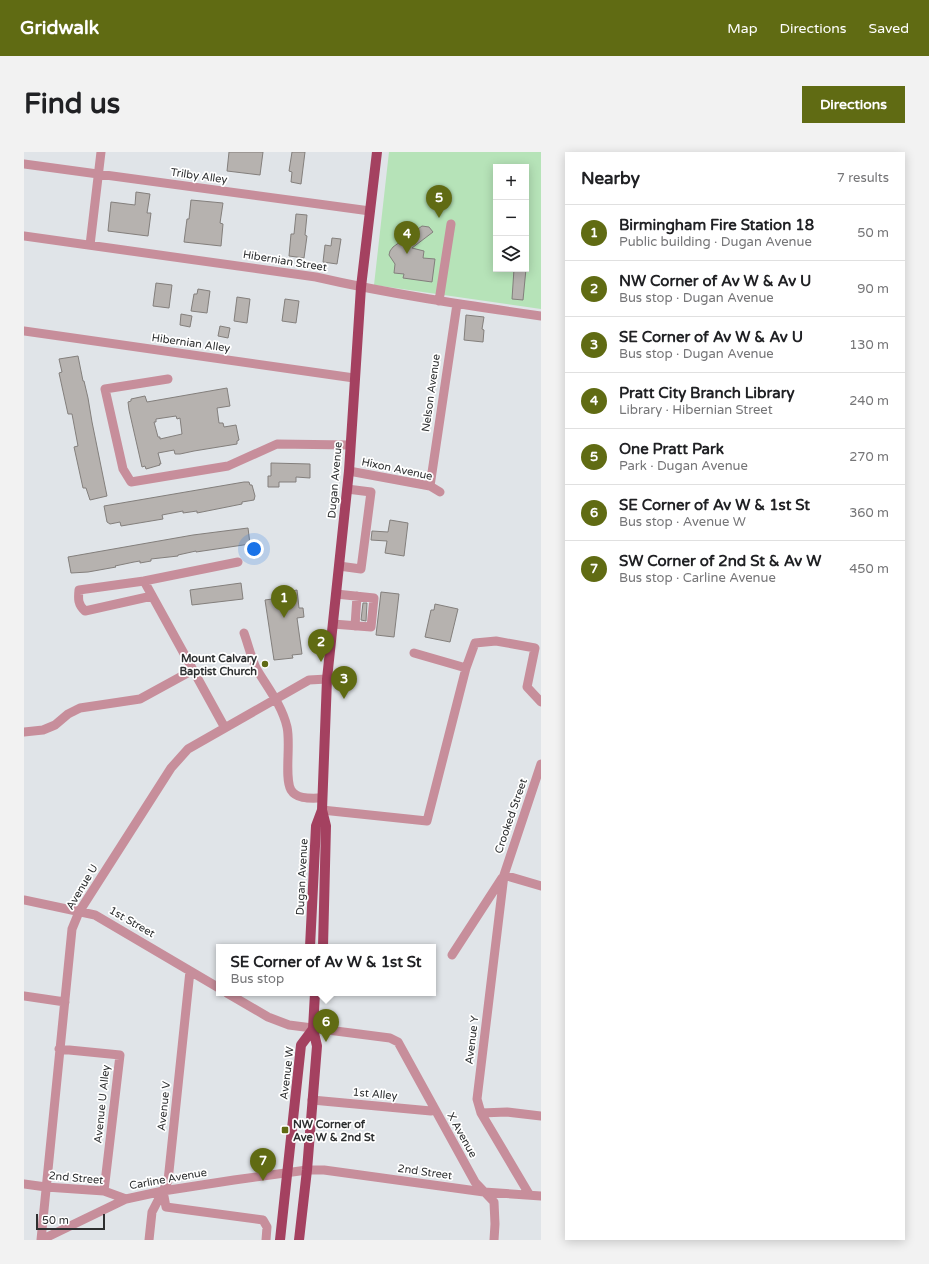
<!DOCTYPE html>
<meta charset="utf-8">
<style>
body{margin:0;font-family:"Varela Round",sans-serif;background:#f2f2f2;color:#202124}
.controls{position:absolute;right:12px;top:12px;display:grid;overflow:hidden;border-radius:0px;box-shadow:0 2px 10px #0003}
.controls button{width:36px;height:36px;display:grid;place-items:center;padding:0;border:0;border-bottom:1px solid #e0e0e0;background:#fff;color:#202124;font:20px sans-serif}
.scale{position:absolute;left:12px;bottom:10px;width:69px;box-sizing:border-box;padding-left:4px;border:2px solid #2d2f30;border-top:0;font-size:11px;line-height:14px;white-space:nowrap;color:#2d2f30;-webkit-text-stroke:3px #fff;paint-order:stroke}
.you{position:absolute;left:230px;top:397px;width:14px;height:14px;margin:-10px;border:3px solid #fff;border-radius:50%;background:#1a73e8;box-shadow:0 0 0 6px #1a73e833}
.badge{display:grid;place-items:center;width:26px;height:26px;border-radius:50%;background:#606b13;color:#fff;font-size:13px;font-weight:700}
.pin{position:absolute;translate:-50% -33px;filter:drop-shadow(0 1px 2px #0008)}
.pin::after{content:'';position:absolute;top:21px;width:14px;height:12px;background:inherit;clip-path:polygon(0 0,100% 0,50% 100%)}
.popup{position:absolute;left:192px;top:792px;width:220px;height:52px;box-sizing:border-box;display:grid;place-content:center;border-radius:0px;background:#fff;filter:drop-shadow(0 1px 3px #0005);font-size:13px;white-space:nowrap;color:#757577}
.popup b{font-size:15px;color:#202124}
.popup::after{content:'';position:absolute;left:50%;top:100%;margin-left:-8px;border:8px solid transparent;border-top-color:#fff}
.list{margin:0;padding:0;list-style:none}
h2{display:flex;justify-content:space-between;align-items:center;height:52px;margin:0;padding:0 16px;font-size:17px}
h2 small{font-size:13px;font-weight:400;color:#757577}
.list li{display:grid;grid-template-columns:26px 1fr auto;gap:12px;align-items:center;box-sizing:border-box;height:56px;padding:0 16px;border-top:1px solid #e0e0e0}
.list b{display:block;font-size:15px;white-space:nowrap}
.list p{margin:0;font-size:13px;white-space:nowrap;color:#757577}
.list em{font-size:13px;font-style:normal;color:#757577}
.icon{flex:none;width:22px;height:22px;fill:none;stroke:currentColor;stroke-width:2;stroke-linecap:round;stroke-linejoin:round}
.map{position:relative;flex:none;width:517px;height:1088px;overflow:hidden;border-radius:0px}
header{display:flex;align-items:center;gap:24px;box-sizing:border-box;height:56px;padding:0 20px;background:#606b13;color:#fff}
header strong{font-size:19px}
nav{display:flex;gap:22px;margin-inline-start:auto;font-size:14px}
.intro{display:flex;align-items:center;justify-content:space-between;box-sizing:border-box;height:96px;padding:0 24px}
h1{margin:0;font-size:28px}
.button{padding:10px 18px;border-radius:0px;background:#606b13;color:#fff;font-size:14px;font-weight:700}
main{display:flex;gap:24px;padding:0 24px}
aside{flex:1;background:#fff;border-radius:0px;box-shadow:0 2px 10px #0003}
.map>svg:first-child{display:block}
</style>
<header>
<strong>Gridwalk</strong>
<nav><a>Map</a><a>Directions</a><a>Saved</a></nav>
</header>
<div class="intro"><h1>Find us</h1><a class="button">Directions</a></div>
<main>
<div class="map">
<svg width="517" height="1088" viewBox="0 0 517 1088">
<rect width="100%" height="100%" fill="#e0e4e8"/>
<!-- green -->
<path fill="#b6e3b8" fill-rule="evenodd" d="M365 0H517V157L350 133ZM472 15H502V117H472Z"/>
<!-- building -->
<path fill="#b6b2af" stroke="#837f7c" fill-rule="evenodd" d="M205 0H239L236 23 203 19Z
M268 0H281L277 32 267 30 268 20 265 19Z
M112 40 126 42 123 61H127L124 84 84 79 87 50 111 53Z
M167 48 199 51 196 71 199 72 197 94 160 90 163 67H165Z
M272 62 283 63 281 83 283 84 280 106 265 104 267 82H270Z
M398 74 405 75 409 80 388 96 400 99 399 106 411 107 408 130 379 126 380 122 370 121 371 112 365 103 366 99 369 95Z
M308 86 317 87 313 112 299 110 301 93 307 94Z
M490 117H502L499 148 488 147Z
M132 131 148 133 145 156 129 154Z
M174 137 186 139 183 161 167 159 170 142H173Z
M213 145 226 147 223 171 210 169Z
M261 147 275 149 272 171 258 169Z
M157 162 168 164 166 175 156 173Z
M442 163 460 165 458 177 460 178 459 190 440 188Z
M196 174 206 176 204 186 194 184Z
M54 204 59 229H60L64 246 68 270 83 344 66 348 62 336H59L50 295 54 294 48 262H44L35 221 38 220 35 207Z
M203 236 206 254 193 256 195 271H199L200 275 212 273 215 288 213 289V292L170 299 156 302H151L150 298 134 301 137 312H135L136 313 122 317 121 314 118 315 105 258 104 250 107 249V247L121 244 123 250ZM152 264 153 267 156 266 158 282 136 287V285H134L130 270H132V267Z
M247 311 286 312V326L272 325V330H255V335H244V324H247Z
M220 330H225L226 333H228L231 344 230 348 218 350V352L173 361V359L159 361V359L138 363 139 367 97 374 96 370 86 372 83 370 80 354Z
M366 368 384 371 380 404 361 401 363 389 347 388 348 379 364 380Z
M224 376 226 392 172 400V399L154 403V404L127 407V409L116 411V409L110 410 91 414 92 415 64 420 47 421 44 405 169 383Z
M217 431 219 447 168 453 166 438Z
M273 438 275 456H279L280 465 273 466 278 502 268 503 269 506 250 508 241 448 263 445 262 440Z
M357 440 375 442 370 485 352 483Z
M339 451H343L342 469 337 468Z
M411 452 434 457 426 490 401 485 407 458H410Z"/>
<g fill="none" stroke-linecap="round" stroke-linejoin="round">
<!-- minor -->
<path stroke="#c78e9b" stroke-width="9" d="M0 12 346 59
M0 84 292 125C366 142 441 153 517 164
M66 93 77 0
M415 149 427 72
M0 179 330 226
M144 227 81 237 99 317 107 330 204 314 253 292 326 293
M325 319 406 334 416 340
M406 334 433 152
M315 414 337 417 347 340 323 337
M120 429 214 410
M128 444 61 459C54 453 54 447 55 438L120 429 201 576
M309 472 347 475 350 446 312 442
M331 474 333 444
M220 481C224 492 227 505 232 516 243 535 258 553 263 575 267 592 260 626 267 638 273 648 288 646 298 646
M442 516 451 491 472 489 511 496 503 535 517 550
M0 580 19 578 31 573 44 562 56 556 116 547 169 518
M298 658 403 669 442 516 390 501
M480 723 517 734
M0 748 71 763 195 836
M428 803 478 726
M203 841 244 865 265 873 366 886 374 890 451 1030 470 1050 471 1072 470 1088
M0 844 41 850
M35 897 96 903 80 1039
M288 948 407 959 410 956
M457 961 483 960 517 964
M0 1032 22 1035 80 1039 102 1047
M139 1039 142 1055 239 1068 243 1075 242 1088
M505 1042 457 961 453 947 480 723 517 612
M17 1088 48 777 55 760 147 616 164 597 285 528 303 527
M17 1088 102 1047 139 1039 210 1028 283 1018H300L460 1040 517 1044
M125 1088 128 1060 144 1029 166 819"/>
<!-- major -->
<path stroke="#a44160" stroke-width="10" d="M286 795 292 674 298 658
M299 795 302 674 298 658 303 527 325 319 337 135 353 0
M256 1088 277 893 289 877
M275 1088 283 1018 293 894 289 877 291 841"/>
</g>
<!-- markers -->
<g fill="#606b13" stroke="#fff" stroke-width="1.5">
<circle cx="241" cy="512" r="4"/>
<rect x="257" y="974" width="8" height="8" rx="2"/>
</g>
<g text-anchor="middle" dominant-baseline="central" stroke-width="3.5" stroke-linejoin="round" paint-order="stroke">
<!-- street labels -->
<g font-size="11" fill="#2d2f30" stroke="#fff">
<text transform="translate(175 24) rotate(8)">Trilby Alley</text>
<text transform="translate(261 109) rotate(9)">Hibernian Street</text>
<text transform="translate(167 191) rotate(8)">Hibernian Alley</text>
<text transform="translate(407 241) rotate(-82)">Nelson Avenue</text>
<text transform="translate(373 317) rotate(12)">Hixon Avenue</text>
<text transform="translate(311 328) rotate(-85)">Dugan Avenue</text>
<text transform="translate(487 664) rotate(-71)">Crooked Street</text>
<text transform="translate(278 725) rotate(-87)">Dugan Avenue</text>
<text transform="translate(58 735) rotate(-59)">Avenue U</text>
<text transform="translate(108 770) rotate(30)">1st Street</text>
<text transform="translate(448 888) rotate(-83)">Avenue Y</text>
<text transform="translate(263 921) rotate(-83)">Avenue W</text>
<text transform="translate(351 942) rotate(5)">1st Alley</text>
<text transform="translate(78 952) rotate(-84)">Avenue U Alley</text>
<text transform="translate(140 954) rotate(-84)">Avenue V</text>
<text transform="translate(438 983) rotate(61)">X Avenue</text>
<text transform="translate(401 1020) rotate(8)">2nd Street</text>
<text transform="translate(52 1026) rotate(5)">2nd Street</text>
<text transform="translate(144 1027) rotate(-10)">Carline Avenue</text>
</g>
<!-- poi labels -->
<g font-size="11" font-weight="bold" fill="#2d2f30" stroke="#fff" text-anchor="end">
<text x="233" y="506">Mount Calvary<tspan x="233" dy="13">Baptist Church</tspan></text>
<text x="269" y="972" text-anchor="start">NW Corner of<tspan x="269" dy="13">Ave W &amp; 2nd St</tspan></text>
</g>
</g>
</svg>
<div class="controls">
<button>+</button>
<button>−</button>
<button><svg class="icon" aria-label="layers" viewBox="0 0 24 24"><path d="M12 4l9 5-9 5-9-5zM3 14l9 5 9-5"/></svg></button>
</div>
<div class="scale">50 m</div>
<div class="you"></div>
<div class="pin badge" style="left:260px;top:466px">1</div>
<div class="pin badge" style="left:297px;top:510px">2</div>
<div class="pin badge" style="left:320px;top:547px">3</div>
<div class="pin badge" style="left:383px;top:102px">4</div>
<div class="pin badge" style="left:415px;top:66px">5</div>
<div class="pin badge" style="left:302px;top:890px">6</div>
<div class="popup"><b>SE Corner of Av W &amp; 1st St</b>Bus stop</div>
<div class="pin badge" style="left:239px;top:1029px">7</div>
</div>
<aside>
<h2>Nearby<small>7 results</small></h2>
<ul class="list">
<li><span class="badge">1</span><div><b>Birmingham Fire Station 18</b><p>Public building · Dugan Avenue</p></div><em>50 m</em></li>
<li><span class="badge">2</span><div><b>NW Corner of Av W &amp; Av U</b><p>Bus stop · Dugan Avenue</p></div><em>90 m</em></li>
<li><span class="badge">3</span><div><b>SE Corner of Av W &amp; Av U</b><p>Bus stop · Dugan Avenue</p></div><em>130 m</em></li>
<li><span class="badge">4</span><div><b>Pratt City Branch Library</b><p>Library · Hibernian Street</p></div><em>240 m</em></li>
<li><span class="badge">5</span><div><b>One Pratt Park</b><p>Park · Dugan Avenue</p></div><em>270 m</em></li>
<li><span class="badge">6</span><div><b>SE Corner of Av W &amp; 1st St</b><p>Bus stop · Avenue W</p></div><em>360 m</em></li>
<li><span class="badge">7</span><div><b>SW Corner of 2nd St &amp; Av W</b><p>Bus stop · Carline Avenue</p></div><em>450 m</em></li>
</ul>
</aside>
</main>
